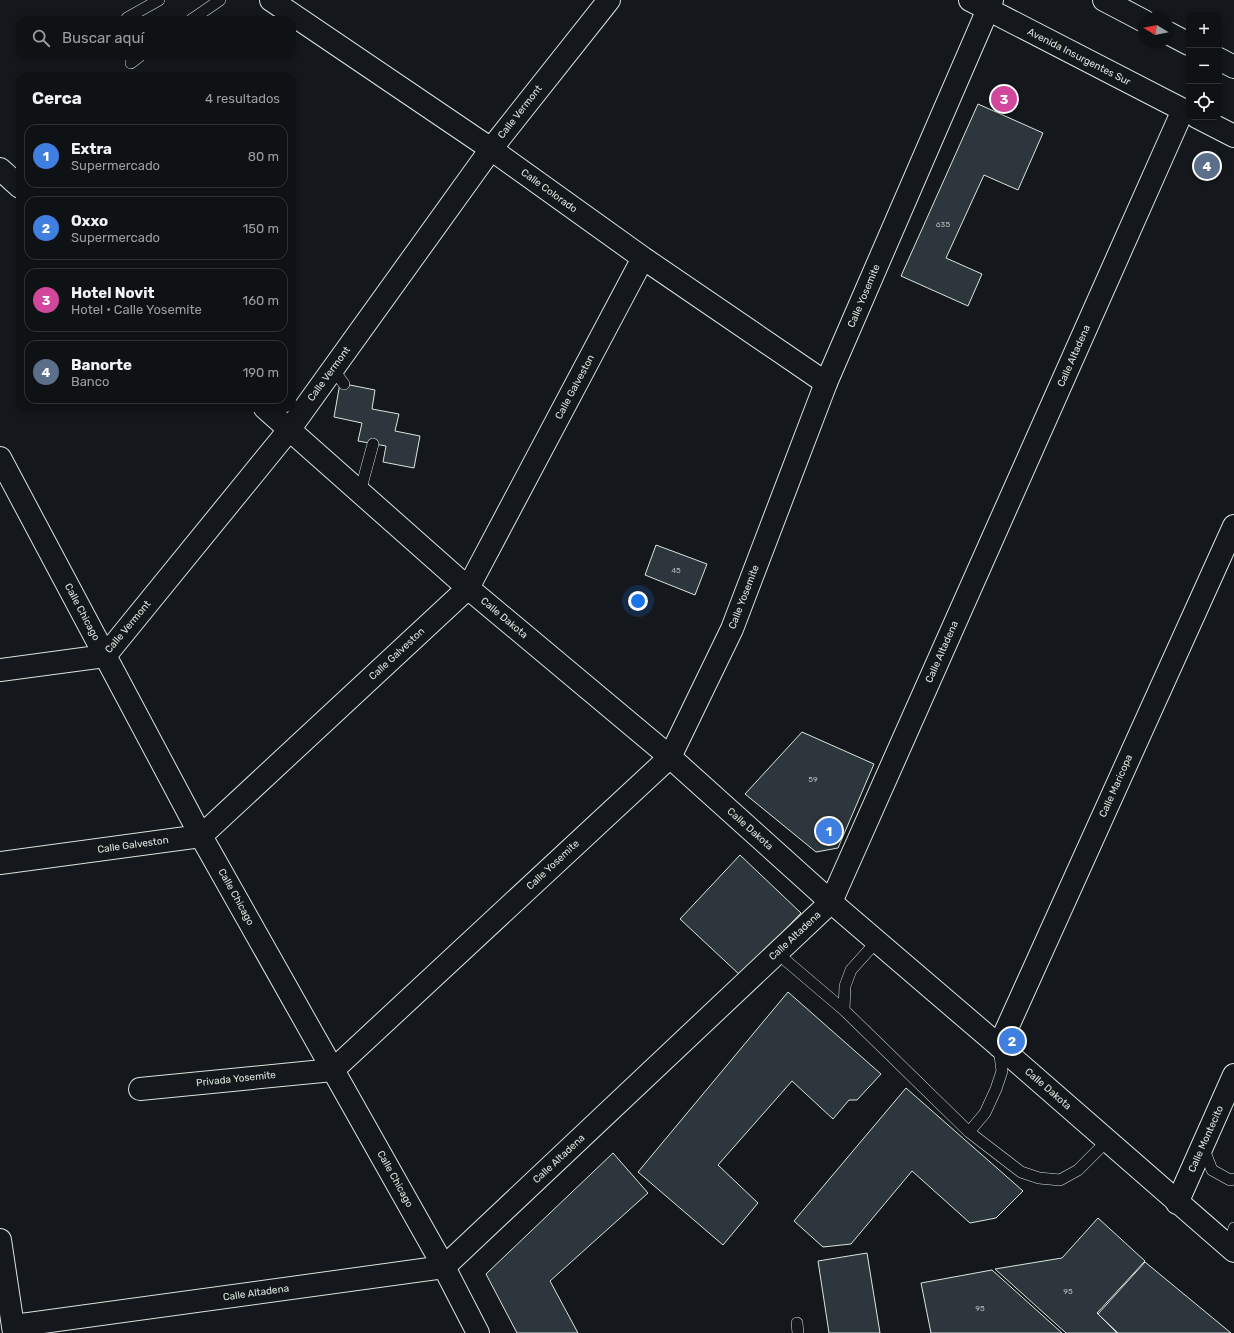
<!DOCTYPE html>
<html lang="es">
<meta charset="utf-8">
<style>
body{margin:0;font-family:Rubik,sans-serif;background:#1d2022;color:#f1f3f6}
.controls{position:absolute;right:12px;top:12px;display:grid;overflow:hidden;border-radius:8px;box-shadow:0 2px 6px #0003}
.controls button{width:36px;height:36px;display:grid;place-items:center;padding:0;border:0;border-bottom:1px solid #2f3234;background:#0f1215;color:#f1f3f6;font:20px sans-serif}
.compass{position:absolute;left:1138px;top:12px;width:36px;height:36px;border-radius:50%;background:#0f1215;box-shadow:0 2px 6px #0003;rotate:280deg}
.you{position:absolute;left:638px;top:601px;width:14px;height:14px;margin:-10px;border:3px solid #fff;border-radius:50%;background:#1a73e8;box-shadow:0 0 0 6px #1a73e833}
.badge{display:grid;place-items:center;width:26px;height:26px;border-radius:50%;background:#0f766e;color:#fff;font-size:13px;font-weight:700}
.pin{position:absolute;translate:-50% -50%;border:2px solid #fff;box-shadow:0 1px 4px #0006}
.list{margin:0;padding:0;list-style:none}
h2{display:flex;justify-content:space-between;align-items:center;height:52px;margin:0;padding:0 16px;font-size:17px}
h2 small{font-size:13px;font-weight:400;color:#9b9ea0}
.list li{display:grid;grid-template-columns:26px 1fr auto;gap:12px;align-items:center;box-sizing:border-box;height:64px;margin:0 8px 8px;padding:0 8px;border:1px solid #2f3234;border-radius:12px}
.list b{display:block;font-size:15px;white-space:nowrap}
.list p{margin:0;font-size:13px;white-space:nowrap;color:#9b9ea0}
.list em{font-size:13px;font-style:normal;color:#9b9ea0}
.icon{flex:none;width:22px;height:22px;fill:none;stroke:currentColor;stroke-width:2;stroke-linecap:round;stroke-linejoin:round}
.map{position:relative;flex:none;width:1234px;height:1333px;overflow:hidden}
.search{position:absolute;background:#0f1215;box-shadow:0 2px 6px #0003;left:16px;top:16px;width:280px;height:44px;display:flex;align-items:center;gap:10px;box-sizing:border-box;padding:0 14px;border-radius:12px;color:#9b9ea0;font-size:15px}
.panel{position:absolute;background:#0f1215;box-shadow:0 2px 6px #0003;left:16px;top:72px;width:280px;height:340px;border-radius:12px}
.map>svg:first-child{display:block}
</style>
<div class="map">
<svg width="1234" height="1333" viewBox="0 0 1234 1333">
<rect width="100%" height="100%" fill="#14181c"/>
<!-- building -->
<path fill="#2c363c" stroke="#d8e6dc" d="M978 104 1043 133 1018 190 984 175 946 258 982 274 968 306 901 276Z
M340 383 375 390 372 409 399 414 395 431 420 436 414 468 383 462 386 446 358 441 362 423 334 417Z
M656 545 707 564 695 595 645 575Z
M802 732 874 764 838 848 816 852 745 794Z
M740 855 801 913 741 976 680 919Z
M788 992 881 1074 857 1100H849L833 1119 792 1081 718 1165 758 1203 723 1245 638 1172Z
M906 1088 1023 1191 996 1218 970 1223 912 1171 851 1244 823 1247 794 1221Z
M613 1153 648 1193 550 1281 578 1333H517L486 1274Z
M1098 1218 1145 1261 1097 1313 1117 1333H1066L995 1269 1062 1258Z
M867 1253 880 1333H829L818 1261Z
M1145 1262 1231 1333H1118L1098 1314Z
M992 1270 1062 1333H931L921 1283Z"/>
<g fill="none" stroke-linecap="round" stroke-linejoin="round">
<defs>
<path id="service" d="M127 18 159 0
M191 20 220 0
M131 63 140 56
M333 369 344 384
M360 492 373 444
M777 953 844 1010 845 986 851 970 877 941
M844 1010 969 1132 1021 1172 1039 1178 1060 1180 1078 1170 1107 1141
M969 1132 985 1113 996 1089 1002 1071 999 1048
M1203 1147 1212 1170 1230 1180 1234 1179
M1229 1247 1234 1228
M797 1323 798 1333"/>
<path id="minor" d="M271 0 491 149 643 258 826 383
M0 458 201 836 333 1070 140 1089
M0 670 105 656 289 430 491 149 609 0
M0 863 201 836 468 588 643 258
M999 1046 1234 526
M1177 1203 1234 1075
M14 1326 444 1267 831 902 1183 110"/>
<path id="tertiary" d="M0 169 20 187
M265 408 468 588 670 757 831 902 999 1046 1234 1251
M478 1333 444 1267 333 1070 670 757 732 629 826 383 992 0"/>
<path id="secondary" d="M970 0 1189 113
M1104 0 1144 21
M1168 33 1189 44
M1219 59 1234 67
M1197 117 1234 136
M0 1240 14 1333"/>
</defs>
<!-- service casing -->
<use href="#service" stroke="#d8e6dc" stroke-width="12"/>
<!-- minor casing -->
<use href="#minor" stroke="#d8e6dc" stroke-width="24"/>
<!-- tertiary casing -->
<use href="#tertiary" stroke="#d8e6dc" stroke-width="24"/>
<!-- secondary casing -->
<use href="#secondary" stroke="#d8e6dc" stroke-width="24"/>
<!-- service -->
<use href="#service" stroke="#14181c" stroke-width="11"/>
<!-- minor -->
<use href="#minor" stroke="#14181c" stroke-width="22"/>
<!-- tertiary -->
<use href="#tertiary" stroke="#14181c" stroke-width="22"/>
<!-- secondary -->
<use href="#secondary" stroke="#14181c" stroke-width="22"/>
</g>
<g text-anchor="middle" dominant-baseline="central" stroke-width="3" stroke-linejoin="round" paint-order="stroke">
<!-- number labels -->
<g font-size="8" fill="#adbab4">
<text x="943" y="224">635</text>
<text x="676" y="570">45</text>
<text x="813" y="779">59</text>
<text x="1068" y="1291">95</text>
<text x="980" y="1308">95</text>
</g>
<!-- street labels -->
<g font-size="10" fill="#d8e6dc" stroke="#14181c">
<text transform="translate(1079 57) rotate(27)">Avenida Insurgentes Sur</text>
<text transform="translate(520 112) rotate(-52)">Calle Vermont</text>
<text transform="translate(549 191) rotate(36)">Calle Colorado</text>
<text transform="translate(864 296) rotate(-67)">Calle Yosemite</text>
<text transform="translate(1074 356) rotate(-66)">Calle Altadena</text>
<text transform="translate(329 374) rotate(-54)">Calle Vermont</text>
<text transform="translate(575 387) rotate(-62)">Calle Galveston</text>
<text transform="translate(744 597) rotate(-69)">Calle Yosemite</text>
<text transform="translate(82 612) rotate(62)">Calle Chicago</text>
<text transform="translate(504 618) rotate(40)">Calle Dakota</text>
<text transform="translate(128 627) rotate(-50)">Calle Vermont</text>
<text transform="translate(942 652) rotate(-66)">Calle Altadena</text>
<text transform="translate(397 654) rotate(-43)">Calle Galveston</text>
<text transform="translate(1116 786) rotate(-66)">Calle Maricopa</text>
<text transform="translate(750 829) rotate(42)">Calle Dakota</text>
<text transform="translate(133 845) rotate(-8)">Calle Galveston</text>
<text transform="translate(553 865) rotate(-43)">Calle Yosemite</text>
<text transform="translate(236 897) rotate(61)">Calle Chicago</text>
<text transform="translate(795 936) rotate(-43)">Calle Altadena</text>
<text transform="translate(236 1079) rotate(-6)">Privada Yosemite</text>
<text transform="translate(1048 1089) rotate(41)">Calle Dakota</text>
<text transform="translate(1206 1139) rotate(-66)">Calle Montecito</text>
<text transform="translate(559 1159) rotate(-43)">Calle Altadena</text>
<text transform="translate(395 1179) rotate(61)">Calle Chicago</text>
<text transform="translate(256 1293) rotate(-8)">Calle Altadena</text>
</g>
</g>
</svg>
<div class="controls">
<button>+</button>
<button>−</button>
<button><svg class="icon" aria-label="locate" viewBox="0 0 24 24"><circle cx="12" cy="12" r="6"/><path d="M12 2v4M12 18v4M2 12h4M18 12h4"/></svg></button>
</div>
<svg class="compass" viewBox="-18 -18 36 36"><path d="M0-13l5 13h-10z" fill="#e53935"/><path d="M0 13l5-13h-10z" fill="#9b9ea0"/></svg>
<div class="you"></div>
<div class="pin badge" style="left:829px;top:831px;background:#3f7fe0">1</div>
<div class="pin badge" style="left:1012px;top:1041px;background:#3f7fe0">2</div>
<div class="pin badge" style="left:1004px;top:99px;background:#d1479c">3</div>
<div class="pin badge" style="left:1207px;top:166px;background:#5c6f8a">4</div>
<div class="search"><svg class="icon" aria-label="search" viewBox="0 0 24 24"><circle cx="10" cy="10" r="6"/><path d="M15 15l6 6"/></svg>Buscar aquí</div>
<section class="panel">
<h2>Cerca<small>4 resultados</small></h2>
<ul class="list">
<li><span class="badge" style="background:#3f7fe0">1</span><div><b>Extra</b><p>Supermercado</p></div><em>80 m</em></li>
<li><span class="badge" style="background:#3f7fe0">2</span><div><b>Oxxo</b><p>Supermercado</p></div><em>150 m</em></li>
<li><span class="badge" style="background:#d1479c">3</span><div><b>Hotel Novit</b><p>Hotel · Calle Yosemite</p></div><em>160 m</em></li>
<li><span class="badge" style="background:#5c6f8a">4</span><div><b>Banorte</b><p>Banco</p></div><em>190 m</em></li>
</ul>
</section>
</div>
